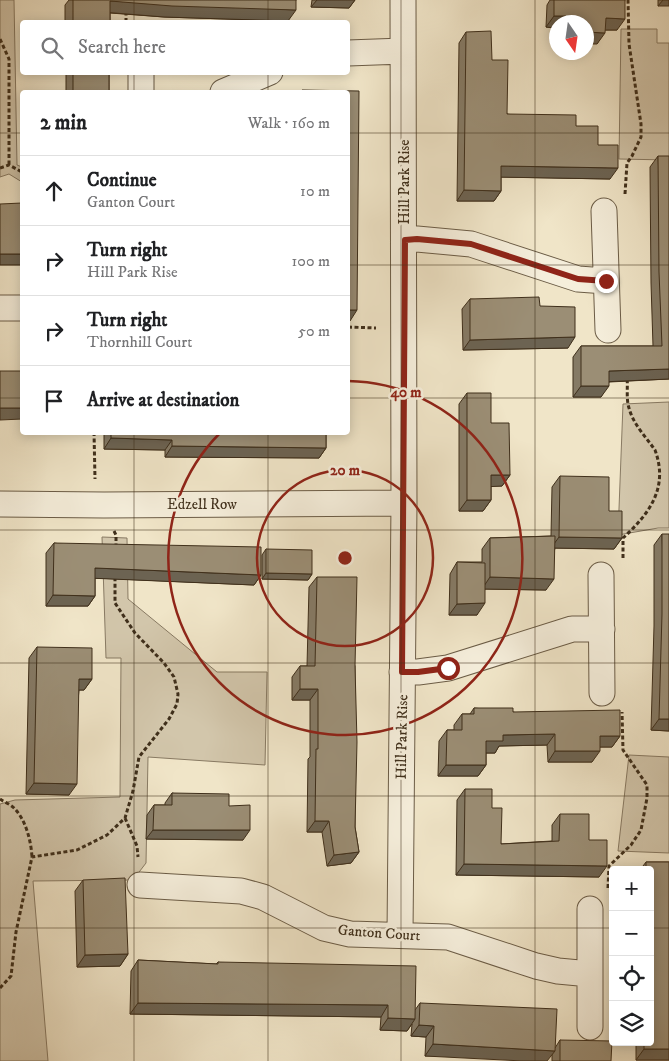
<!DOCTYPE html>
<meta charset="utf-8">
<style>
body{margin:0;font-family:"IM FELL DW Pica",serif;background:#f2f2f2;color:#202124}
.controls{position:absolute;right:15px;bottom:15px;display:grid;overflow:hidden;border-radius:5px;box-shadow:0 2px 12px #0003}
.controls button{width:45px;height:45px;display:grid;place-items:center;padding:0;border:0;border-bottom:1px solid #e0e0e0;background:#fff;color:#202124;font:25px sans-serif}
.compass{position:absolute;left:549px;top:15px;width:45px;height:45px;border-radius:50%;background:#fff;box-shadow:0 2px 12px #0003;rotate:167deg}
.stop{position:absolute;width:15px;height:15px;margin:-11px;border:4px solid #8f2418;border-radius:50%;background:#fff}
.stop.end{background:#8f2418;border-color:#fff;box-shadow:0 1px 5px #0008}
.list{margin:0;padding:0;list-style:none}
h2{display:flex;justify-content:space-between;align-items:center;height:65px;margin:0;padding:0 20px;font-size:21px}
h2 small{font-size:16px;font-weight:400;color:#757577}
.list li{display:grid;grid-template-columns:32px 1fr auto;gap:15px;align-items:center;box-sizing:border-box;height:70px;padding:0 20px;border-top:1px solid #e0e0e0}
.list b{display:block;font-size:19px;white-space:nowrap}
.list p{margin:0;font-size:16px;white-space:nowrap;color:#757577}
.list em{font-size:16px;font-style:normal;color:#757577}
.icon{flex:none;width:28px;height:28px;fill:none;stroke:currentColor;stroke-width:2;stroke-linecap:round;stroke-linejoin:round}
.map{position:relative;flex:none;width:669px;height:1061px;overflow:hidden}
.search{position:absolute;background:#fff;box-shadow:0 2px 12px #0003;left:20px;top:20px;width:330px;height:55px;display:flex;align-items:center;gap:12px;box-sizing:border-box;padding:0 18px;border-radius:5px;color:#757577;font-size:19px}
.panel{position:absolute;background:#fff;box-shadow:0 2px 12px #0003;left:20px;top:90px;width:330px;height:345px;border-radius:5px}
.map>svg:first-child{display:block}
</style>
<div class="map">
<svg width="669" height="1061" viewBox="0 0 669 1061">
<rect width="100%" height="100%" fill="#f0e5c8"/>
<filter id="stains"><feTurbulence type="fractalNoise" baseFrequency=".004" numOctaves="4"/><feColorMatrix values="0 0 0 0 .2 0 0 0 0 .09 0 0 0 0 .02 0 0 0 .5 -.17"/></filter>
<radialGradient id="worn" r=".72"><stop offset=".6" stop-color="#630" stop-opacity="0"/><stop offset="1" stop-color="#630" stop-opacity=".3"/></radialGradient>
<!-- green -->
<path fill="#d2c6ab" stroke="#887a63" d="M0 0H14L17 165 22 167V182L9 174 0 177Z
M621 29H657V43H669V160L619 159Z
M669 402V528H658L618 535 623 404Z
M102 537 127 538 128 599 217 672H267L265 765 148 757 146 863 133 880 33 881 48 1061H0V804L15 800 120 797 121 658H106Z
M629 755 669 757V853L618 851Z"/>
<g fill="none" stroke-linecap="round" stroke-linejoin="round">
<defs>
<path id="street" d="M348 53 403 51
M141 92V72
M223 92 270 72
M604 211 608 330
M405 240 417 239 471 244 578 279 606 281
M0 308H22
M0 504 104 505 404 503
M601 575 602 693
M402 672H418L448 668 572 629H602
M140 885 241 891 263 897 324 928 350 934 448 937 536 966 558 971 590 974
M400 934 404 503 403 0
M590 1027V909"/>
</defs>
<!-- street casing -->
<use href="#street" stroke="#6b5c46" stroke-width="27"/>
<!-- path -->
<path stroke="#3f2f1b" stroke-width="3" stroke-dasharray="4 2.5" stroke-linecap="butt" d="M126 22V11
M0 39 9 59V165
M0 168 9 165 22 172
M625 194 627 163 632 156 641 137V124L629 44 628 0
M348 327 376 328
M94 432 95 479
M114 531 116 535V547
M623 558V538C649 514 669 488 655 450 646 437 633 424 629 408 626 399 628 387 627 377
M0 799C4 802 10 804 14 808 26 820 31 841 32 857
M125 818 137 846 138 857
M608 888 609 866 631 845 641 830 647 798V785L623 750 622 712
M0 988 11 976 16 932 32 857 77 850 107 835 125 818 133 791 139 757 169 719 177 704 178 694 174 677 164 663 135 633 115 603V576"/>
<!-- street -->
<use href="#street" stroke="#f5eedb" stroke-width="25"/>
</g>
<!-- wall -->
<path fill="#857a65" stroke="#3f2f1b" d="M69 0H296L288 21 164 17 110 13V22H65V5Z
M312 0H355L349 8 311 7Z
M550 0H625L617 30H605L597 44 586 22H556V28L546 27 547 5Z
M658 0H669L658 6Z
M466 32 492 60 507 114 576 126 598 145 610 179 501 177V191L494 201H457L459 43Z
M66 72H109V92H66Z
M658 156 669 379 609 382 601 397H573V357L581 346H653L651 283 650 167Z
M470 299 540 306 568 348 463 350 462 309Z
M467 393 491 423 510 475 502 486H491V500L483 511H459V404Z
M104 432H326V448L319 458 165 457V450L104 449Z
M560 476 609 511 622 538 614 549 555 548 546 590 485 589 477 615H449L450 574 457 562H482V549L490 538 551 536 552 487Z
M662 534 669 731 651 730 654 626V545Z
M54 543 261 575 254 585 95 578V596L88 606H46V553Z
M266 549 312 574 308 580 262 579V555Z
M317 577 355 666V827L359 852 351 863 327 866 322 832H307L308 759 310 757V700H292V677L300 666H307L309 587Z
M37 647 92 679 84 690H79L69 795 26 794 29 658Z
M474 708 513 712 620 736 612 747H600L592 762H548L547 745 499 746 495 753H486V765L478 776H438L439 741 447 730H454V725L462 714H470Z
M465 789 492 808 501 844 552 841V825L560 814 589 840 599 877 456 875 457 800Z
M172 793 229 806 243 840 146 839 147 815 154 805H165V803Z
M646 862H669V1060H636V1042H650V870H640Z
M83 880 128 954 120 966 77 967 75 891Z
M138 960 216 964 218 962 415 1010 420 1003 555 1048 560 1040 611 1061H552V1054L425 1056 426 1037 411 1036 412 1024 407 1031 380 1030 381 1017 130 1014 131 971Z"/>
<!-- shaded-wall -->
<path fill="#6c6352" stroke="#3f2f1b" d="M317 0H355L349 8 311 7Z
M663 0H669V6H658Z
M110 1 296 10 288 21 164 17 102 12Z
M554 16H566L562 22H556V28L546 27Z
M606 18 625 19 617 30H598Z
M586 32 605 33 597 44H586Z
M501 166 618 168 610 179 494 177Z
M464 190 501 191 494 201H457Z
M0 254H22V265H0Z
M348 310H357L350 321H348Z
M575 337 568 348 463 350 470 340Z
M669 369V379L601 382 609 371Z
M581 386H609L601 397H573Z
M0 408H22V419L0 420Z
M111 438 172 440 165 450 104 449Z
M172 446 326 448 319 458 165 457Z
M491 475H510L502 486 483 487Z
M467 500H491L483 511H459Z
M559 537 622 538 614 549 551 548Z
M95 568 261 575 254 585 88 578Z
M266 573 312 574 308 580 262 579Z
M490 577 554 579 546 590 482 589Z
M53 595 95 596 88 606H46Z
M485 603 477 615H449L457 604Z
M79 679H92L84 690H71Z
M300 689H318L310 700H292Z
M659 719H669V731L651 730Z
M555 734 547 745 499 746 495 753H478L486 741 503 735Z
M600 736H620L612 747H592Z
M555 751H600L592 762H548Z
M446 765H486L478 776H438Z
M34 783 77 784 69 795 26 794Z
M315 821H329L322 832H307Z
M153 830H250L243 840 146 839Z
M359 852 351 863 327 866 334 855Z
M464 864 607 866 599 877 456 875Z
M128 954 120 966 77 967 85 955Z
M138 1003 388 1005 381 1017 130 1014Z
M388 1018 415 1019 407 1031 380 1030Z
M419 1025 434 1026 426 1037 411 1036Z
M433 1044 555 1051 547 1061H523L425 1056Z
M644 1049H669V1060H636Z"/>
<!-- building -->
<path fill="#9b8e75" stroke="#3f2f1b" d="M73 0H296V10L172 6 110 1V22H73Z
M554 0H625V19L606 18 605 33 586 32V22H566V16H554Z
M491 31 492 60H508L507 114 576 115V126H598V145H618V168L501 166V191L464 190 466 32Z
M73 72H109V92H73Z
M302 90 359 91 357 310H348V92H302Z
M658 156H669V369L609 371V386H581V346H662L659 272Z
M22 203V254H0V204Z
M539 297 540 306 575 307V337L470 340V299Z
M0 371H22V408H0Z
M467 393H491V423H509L510 475H491V500H467Z
M111 432H326V448L172 446V440L111 438Z
M560 476 609 477V511H622V538L559 537Z
M662 534H669V719H659L662 614Z
M555 536 554 579 490 577V538Z
M54 543 261 547V575L95 568V596L53 595Z
M266 549 312 550V574L266 573Z
M457 562 485 563V603L457 604Z
M317 577H357L355 666 357 742 355 827 359 852 334 855 329 821H315L316 749H318V689H300V666H315Z
M37 647 92 648V679H79L77 784 34 783Z
M474 708H513V712L620 710V736H600V751H555V734L503 735V741H486V765H446L447 730H462V714H474Z
M465 789H492V808H502L501 844 559 841 560 814H589V840H607V866L464 864Z
M172 793 229 794V806L250 805V830H153L154 805H172Z
M646 862H669V1049H644V1042H650V870H646Z
M125 878 128 954 85 955 83 880Z
M138 960 218 964V962L416 966 415 1019 388 1018V1005L138 1003Z
M420 1003 557 1009 555 1051 433 1044 434 1026 419 1025Z
M560 1040 612 1041 611 1061H560Z"/>
<g fill="none" stroke-linecap="round" stroke-linejoin="round">
<!-- route -->
<path stroke="#8f2418" stroke-width="6" d="M448 668 418 672H402L405 240 417 239 471 244 578 279 606 281"/>
</g>
<!-- grid -->
<path fill="none" stroke="#3f2f1b" stroke-width="1" stroke-opacity="0.55" d="M134 0V22M268 0V22M401 0V1061M535 0V1061M134 72V92M268 72V92M0 133H22M348 133H669M0 265H22M348 265H669M0 398H22M348 398H669M134 432V1061M268 432V1061M0 530H669M0 663H669M0 796H669M0 928H613M650 928H669"/>
<!-- distance rings -->
<g fill="none" stroke="#8f2418" stroke-width="2.5">
<circle cx="345" cy="558" r="88"/>
<path d="M348 381A177 177 0 1 1 220 433"/>
</g>
<g text-anchor="middle" dominant-baseline="central" stroke-width="5" stroke-linejoin="round" paint-order="stroke">
<!-- street labels -->
<g font-size="15" fill="#3f2f1b" stroke="#f5eedb">
<text transform="translate(404 182) rotate(-90)">Hill Park Rise</text>
<text x="202" y="504">Edzell Row</text>
<text transform="translate(402 737) rotate(-89)">Hill Park Rise</text>
<text transform="translate(379 933) rotate(4)">Ganton Court</text>
</g>
</g>
<circle cx="345" cy="558" r="8" fill="#8f2418" stroke="#f5eedb" stroke-width="2.5"/>
<g font-size="15" text-anchor="middle" font-weight="bold" fill="#8f2418" stroke="#f5eedb" stroke-width="5" stroke-linejoin="round" paint-order="stroke">
<text x="406" y="397">40 m</text>
<text x="345" y="475">20 m</text>
</g>
<rect width="100%" height="100%" filter="url(#stains)"/>
<rect width="100%" height="100%" fill="url(#worn)"/>
</svg>
<div class="controls">
<button>+</button>
<button>−</button>
<button><svg class="icon" aria-label="locate" viewBox="0 0 24 24"><circle cx="12" cy="12" r="6"/><path d="M12 2v4M12 18v4M2 12h4M18 12h4"/></svg></button>
<button><svg class="icon" aria-label="layers" viewBox="0 0 24 24"><path d="M12 4l9 5-9 5-9-5zM3 14l9 5 9-5"/></svg></button>
</div>
<svg class="compass" viewBox="-18 -18 36 36"><path d="M0-13l5 13h-10z" fill="#e53935"/><path d="M0 13l5-13h-10z" fill="#757577"/></svg>
<div class="stop" style="left:448px;top:668px"></div>
<div class="stop end" style="left:606px;top:281px"></div>
<div class="search"><svg class="icon" aria-label="search" viewBox="0 0 24 24"><circle cx="10" cy="10" r="6"/><path d="M15 15l6 6"/></svg>Search here</div>
<section class="panel">
<h2>2 min<small>Walk · 160 m</small></h2>
<ul class="list">
<li><svg class="icon" aria-label="ahead" viewBox="0 0 24 24"><path d="M12 20V5M6 11l6-6 6 6"/></svg><div><b>Continue</b><p>Ganton Court</p></div><em>10 m</em></li>
<li><svg class="icon" aria-label="right" viewBox="0 0 24 24"><path d="M7 20v-9h11M14 6l5 5-5 5"/></svg><div><b>Turn right</b><p>Hill Park Rise</p></div><em>100 m</em></li>
<li><svg class="icon" aria-label="right" viewBox="0 0 24 24"><path d="M7 20v-9h11M14 6l5 5-5 5"/></svg><div><b>Turn right</b><p>Thornhill Court</p></div><em>50 m</em></li>
<li><svg class="icon" aria-label="arrive" viewBox="0 0 24 24"><path d="M6 21V4h12l-3 4 3 4H6"/></svg><div><b>Arrive at destination</b></div></li>
</ul>
</section>
</div>
